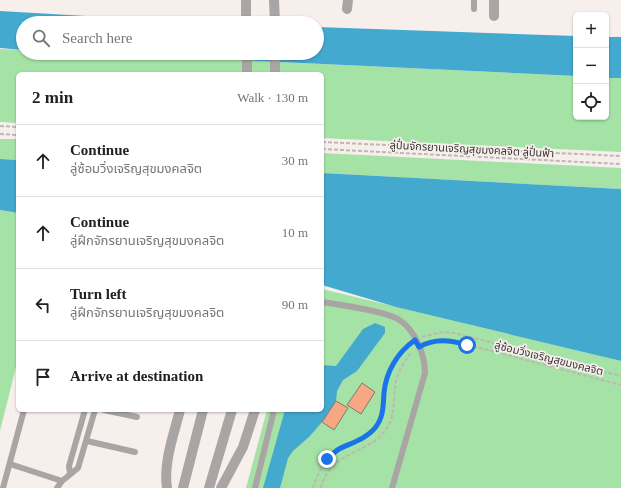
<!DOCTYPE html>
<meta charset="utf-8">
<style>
body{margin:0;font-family:"Times New Roman","Noto Sans Thai",serif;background:#f2f2f2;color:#202124}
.controls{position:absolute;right:12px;top:12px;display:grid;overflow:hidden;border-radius:6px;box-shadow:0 1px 3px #0004}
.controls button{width:36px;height:36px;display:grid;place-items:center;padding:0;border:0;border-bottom:1px solid #e0e0e0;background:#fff;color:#202124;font:20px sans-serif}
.stop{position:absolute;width:12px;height:12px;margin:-9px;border:3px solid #1a73e8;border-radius:50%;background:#fff}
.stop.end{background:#1a73e8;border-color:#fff;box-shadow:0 1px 4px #0008}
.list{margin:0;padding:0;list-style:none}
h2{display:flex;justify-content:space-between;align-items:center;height:52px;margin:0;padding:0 16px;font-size:17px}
h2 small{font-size:13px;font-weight:400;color:#757577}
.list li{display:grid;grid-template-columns:26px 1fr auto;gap:12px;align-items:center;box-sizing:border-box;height:72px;padding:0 16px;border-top:1px solid #e0e0e0}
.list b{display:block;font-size:15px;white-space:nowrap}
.list p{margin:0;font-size:13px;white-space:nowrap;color:#757577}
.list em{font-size:13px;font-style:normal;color:#757577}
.icon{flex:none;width:22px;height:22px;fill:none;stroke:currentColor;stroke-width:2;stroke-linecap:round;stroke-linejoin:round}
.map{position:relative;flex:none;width:621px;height:488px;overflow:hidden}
.search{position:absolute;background:#fff;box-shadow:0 1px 3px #0004;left:16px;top:16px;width:308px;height:44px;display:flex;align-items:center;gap:10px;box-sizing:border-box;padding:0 14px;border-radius:22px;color:#757577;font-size:15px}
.panel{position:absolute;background:#fff;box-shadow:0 1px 3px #0004;left:16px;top:72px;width:308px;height:340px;border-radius:6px}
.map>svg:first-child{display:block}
</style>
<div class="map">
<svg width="621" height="488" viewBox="0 0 621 488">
<rect width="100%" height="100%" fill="#f7efec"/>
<!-- green -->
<path fill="#a4e2a5" d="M0 49 23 50V53H94L576 76V117H606V78H621V152L322 138V74H18V123L0 122Z
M0 139H18V160L0 159Z
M322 153 621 168V189L322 173Z
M0 210 18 213V359L0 431Z
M322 289 621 361V488H246L267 410H322Z"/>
<!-- water -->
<path fill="#44a9cf" d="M0 11 206 23H23V50L0 48Z
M317 27 576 36V76L94 53H317Z
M606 37H621V78H606Z
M0 159 18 160V213L0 210Z
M322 173 621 189V361L396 307 322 285Z
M375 323 385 327V333L357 371 343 380 337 391 336 401 322 422 310 436 293 451 288 458 280 488H263L285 410H322V365L336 366 363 329Z"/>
<!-- building -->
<path fill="#f7a781" stroke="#807976" d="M362 383 375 392 361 414 347 405Z
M336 401 348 408 334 430 322 422Z"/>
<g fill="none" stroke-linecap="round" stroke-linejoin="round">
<!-- path -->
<path stroke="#beb7b5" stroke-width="2" stroke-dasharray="4 2" stroke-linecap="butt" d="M0 126 18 127
M0 134 18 135
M322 142 621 156
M322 149 621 164
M422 337 442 332 454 333 621 376
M426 343 444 340 453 341 621 385
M313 488C317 474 325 458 337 450 350 442 368 439 376 426 384 415 383 404 384 391 386 374 395 354 410 344
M321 488C331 450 365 456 385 431 396 418 393 397 396 381 399 370 405 360 412 352"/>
<!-- service -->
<path stroke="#a8a5a4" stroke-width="6" d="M474 0V9
M322 302C342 305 381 310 398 319 415 329 425 355 425 373L392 488
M104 410 137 417
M87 441 135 452
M10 464 62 481
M70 473 69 466 85 410
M3 488 24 410
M57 488 62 481 78 468 95 410
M255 488 274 410"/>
<!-- minor -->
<path stroke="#a8a5a4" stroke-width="10" d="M246 0V23
M274 0 275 23
M494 0V16
M347 9 348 0
M247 53V74
M275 53V74
M167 488C163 463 174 434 180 410
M183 488 203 410
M209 488 232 410
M221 488 243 447 255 410"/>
</g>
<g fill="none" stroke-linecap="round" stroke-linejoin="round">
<!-- route -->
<path stroke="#1a73e8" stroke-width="5" d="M327 459C331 456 334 452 339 449 351 443 366 439 375 428 384 417 383 405 384 393 386 371 398 352 415 340L419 347C435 338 450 340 467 345"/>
</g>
<g text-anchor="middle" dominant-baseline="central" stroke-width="3.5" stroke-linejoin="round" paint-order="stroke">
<!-- street labels -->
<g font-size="11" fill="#393635" stroke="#f7efec">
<text transform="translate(472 149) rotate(3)">ลู่ปั่นจักรยานเจริญสุขมงคลจิต ลู่ปั่นฟ้า</text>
<text transform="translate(549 358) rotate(14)">ลู่ซ้อมวิ่งเจริญสุขมงคลจิต</text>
</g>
</g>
</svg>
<div class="controls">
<button>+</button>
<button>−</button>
<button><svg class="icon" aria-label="locate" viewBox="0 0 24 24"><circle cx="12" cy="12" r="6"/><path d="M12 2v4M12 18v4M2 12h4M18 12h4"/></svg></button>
</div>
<div class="stop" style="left:467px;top:345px"></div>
<div class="stop end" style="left:327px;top:459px"></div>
<div class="search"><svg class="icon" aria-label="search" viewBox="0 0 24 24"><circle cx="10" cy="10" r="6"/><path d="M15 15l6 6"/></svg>Search here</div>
<section class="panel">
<h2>2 min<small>Walk · 130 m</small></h2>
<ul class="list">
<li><svg class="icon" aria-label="ahead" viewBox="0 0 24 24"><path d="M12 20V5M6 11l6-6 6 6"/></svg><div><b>Continue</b><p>ลู่ซ้อมวิ่งเจริญสุขมงคลจิต</p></div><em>30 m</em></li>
<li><svg class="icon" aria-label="ahead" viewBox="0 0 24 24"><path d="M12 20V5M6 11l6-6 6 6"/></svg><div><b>Continue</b><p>ลู่ฝึกจักรยานเจริญสุขมงคลจิต</p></div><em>10 m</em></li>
<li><svg class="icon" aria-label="left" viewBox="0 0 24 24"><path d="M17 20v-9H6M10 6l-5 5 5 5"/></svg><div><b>Turn left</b><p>ลู่ฝึกจักรยานเจริญสุขมงคลจิต</p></div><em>90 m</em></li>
<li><svg class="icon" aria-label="arrive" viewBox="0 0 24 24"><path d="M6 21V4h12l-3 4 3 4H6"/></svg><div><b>Arrive at destination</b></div></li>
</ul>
</section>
</div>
